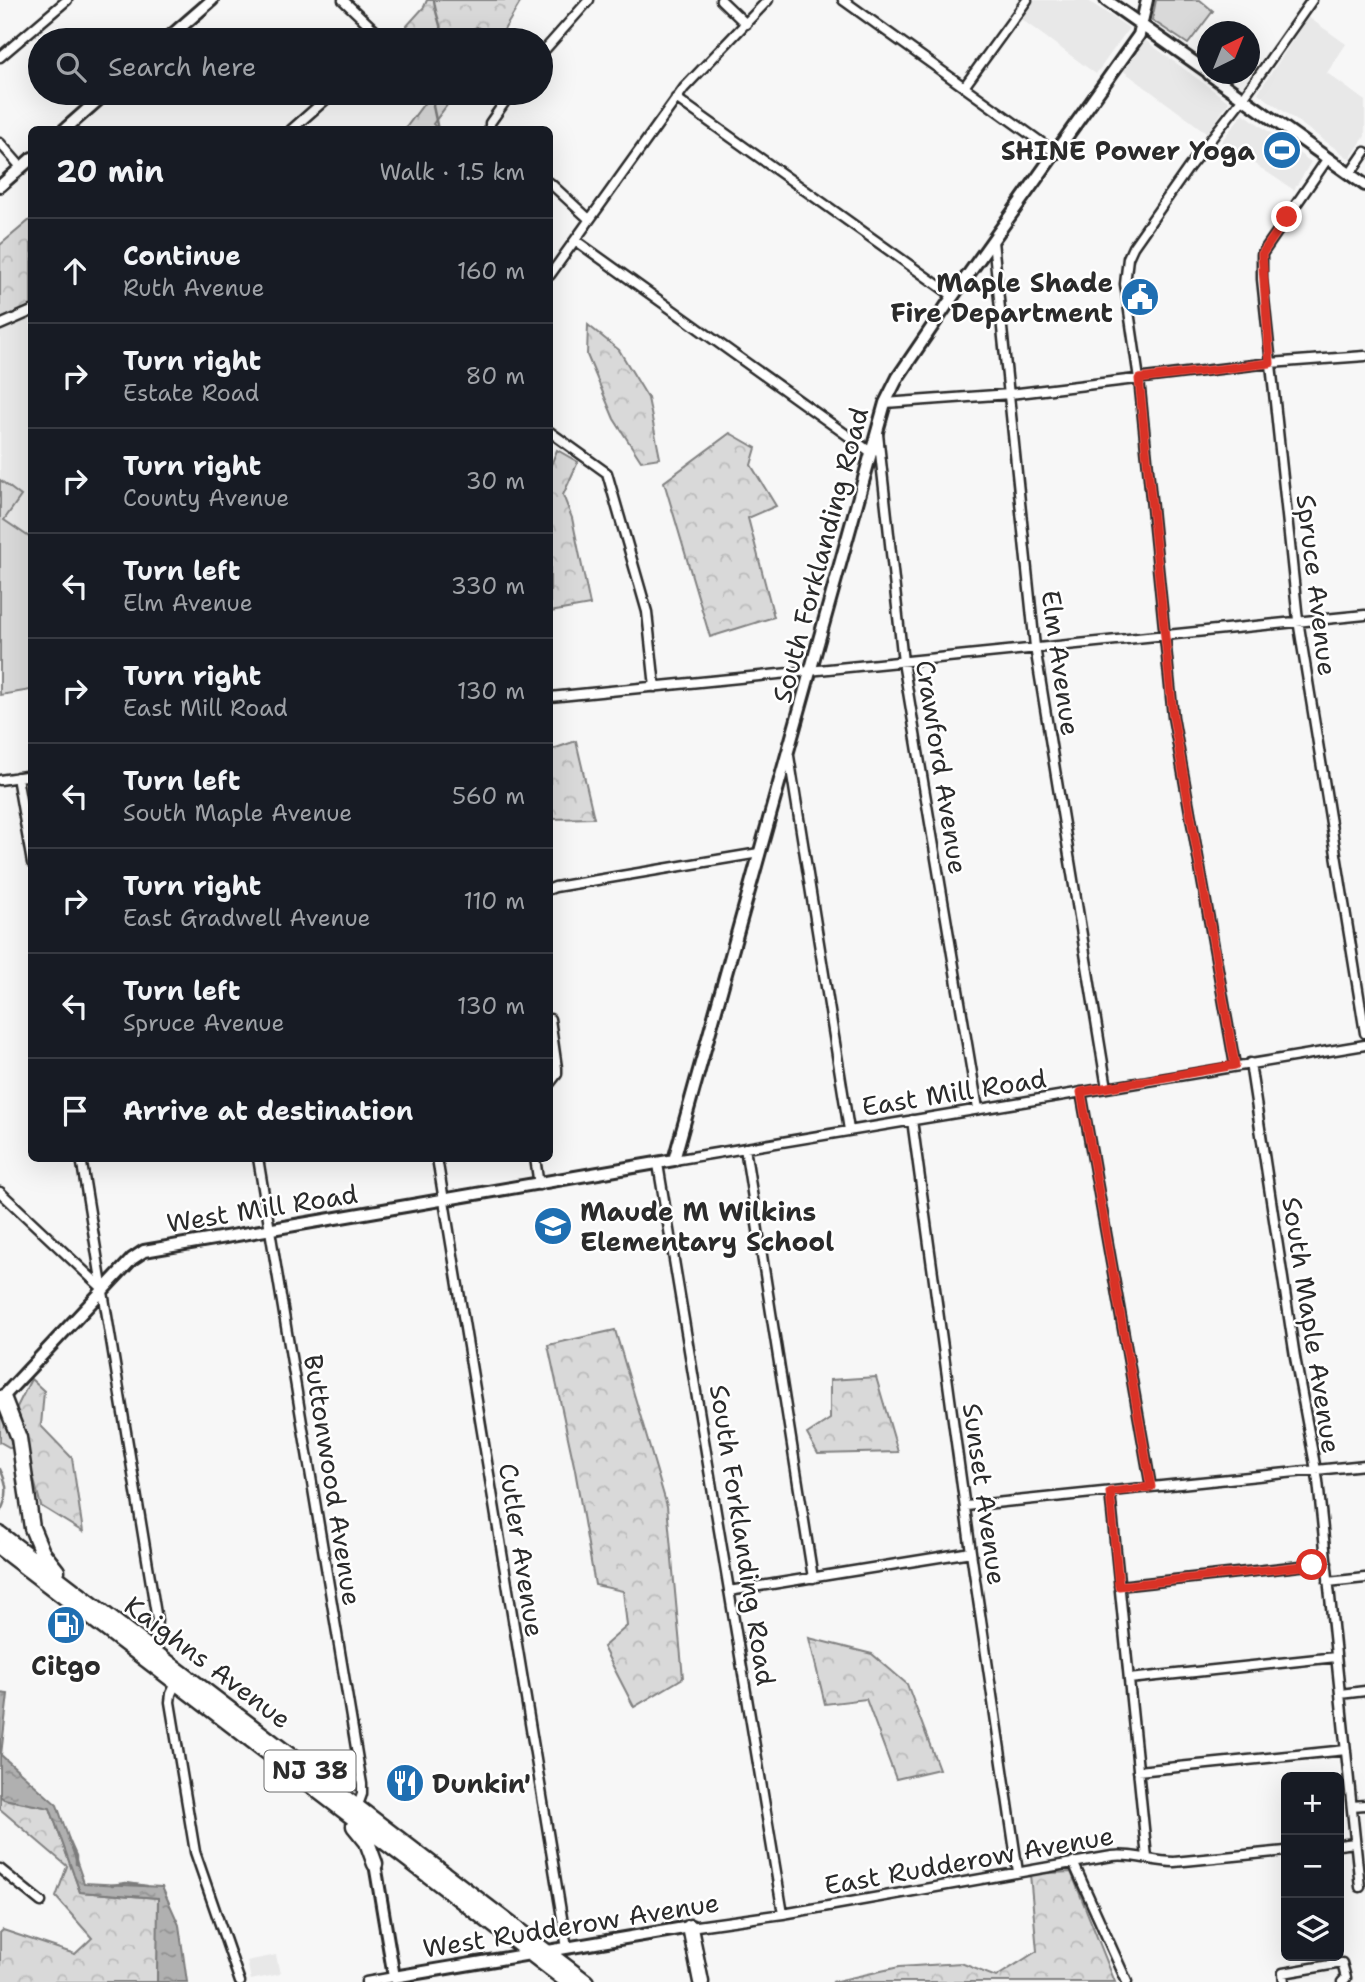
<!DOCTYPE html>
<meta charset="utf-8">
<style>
body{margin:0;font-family:"Shantell Sans",sans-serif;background:#242831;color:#f1f3f6}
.controls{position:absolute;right:21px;bottom:21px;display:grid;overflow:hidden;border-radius:10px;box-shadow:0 7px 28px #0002}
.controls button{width:63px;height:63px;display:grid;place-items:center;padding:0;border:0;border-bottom:2px solid #363941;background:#171b24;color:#f1f3f6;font:35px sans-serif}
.compass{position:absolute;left:1197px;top:21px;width:63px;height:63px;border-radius:50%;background:#171b24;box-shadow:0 7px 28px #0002;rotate:43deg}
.stop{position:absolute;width:21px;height:21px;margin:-16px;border:5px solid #d93025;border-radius:50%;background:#fff}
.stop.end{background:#d93025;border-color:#fff;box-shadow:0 2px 7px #0008}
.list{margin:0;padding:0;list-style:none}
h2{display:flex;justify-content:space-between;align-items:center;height:91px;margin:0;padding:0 28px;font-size:30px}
h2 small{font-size:23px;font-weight:400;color:#9ea1a6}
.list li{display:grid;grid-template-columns:46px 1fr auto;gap:21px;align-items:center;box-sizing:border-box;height:105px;padding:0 28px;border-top:2px solid #363941}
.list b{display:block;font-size:26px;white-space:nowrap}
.list p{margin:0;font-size:23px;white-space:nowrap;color:#9ea1a6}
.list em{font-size:23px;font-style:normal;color:#9ea1a6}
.icon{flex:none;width:38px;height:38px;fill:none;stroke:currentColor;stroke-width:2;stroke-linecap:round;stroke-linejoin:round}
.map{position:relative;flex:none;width:1365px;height:1982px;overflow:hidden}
.search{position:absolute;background:#171b24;box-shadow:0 7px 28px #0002;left:28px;top:28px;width:525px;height:77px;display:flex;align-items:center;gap:18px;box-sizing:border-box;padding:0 24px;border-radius:38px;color:#9ea1a6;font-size:26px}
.panel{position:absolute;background:#171b24;box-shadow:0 7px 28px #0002;left:28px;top:126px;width:525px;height:1036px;border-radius:10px}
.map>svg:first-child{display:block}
</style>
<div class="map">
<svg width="1365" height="1982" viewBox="0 0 1365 1982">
<defs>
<pattern id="forest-crowns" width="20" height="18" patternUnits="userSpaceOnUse" patternTransform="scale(1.75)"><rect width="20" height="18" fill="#d9d9d9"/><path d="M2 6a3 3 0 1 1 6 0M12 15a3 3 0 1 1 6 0" fill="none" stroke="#bababa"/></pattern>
<pattern id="water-ripples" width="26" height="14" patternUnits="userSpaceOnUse" patternTransform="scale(1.75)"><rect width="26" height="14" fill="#b0b0b0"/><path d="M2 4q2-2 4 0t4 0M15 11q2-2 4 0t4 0" fill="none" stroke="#8f8f8f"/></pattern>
</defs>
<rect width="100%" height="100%" fill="#f7f7f7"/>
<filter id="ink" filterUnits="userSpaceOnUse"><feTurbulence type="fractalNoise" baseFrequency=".0143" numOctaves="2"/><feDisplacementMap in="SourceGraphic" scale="14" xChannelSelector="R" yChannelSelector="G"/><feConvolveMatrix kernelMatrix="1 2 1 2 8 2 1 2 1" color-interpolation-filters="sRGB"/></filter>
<g filter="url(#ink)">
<!-- built -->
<path fill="#e8e8e8" d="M1034 0H1087L1129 28 1096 74 1021 19Z
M1308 17 1346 44 1327 73 1365 101V136L1350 159 1258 93Z
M1145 40 1229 102 1207 133 1122 70Z
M1243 113 1311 162 1294 190 1221 142Z
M31 318V689L0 695V331Z
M276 1955 280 1974 251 1980 247 1961Z"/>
<!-- forest -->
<path fill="url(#forest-crowns)" stroke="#828282" stroke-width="2" d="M427 0H517L520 3 498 40 477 27 457 37 458 40H411L404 29 424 7Z
M428 93H456L433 124 438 129H405L425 102Z
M31 219V311L0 325V245Z
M588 325 619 350 648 398 660 458 641 461 614 419 587 355Z
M730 433 756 448 751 465 776 506 748 518 774 617 710 637 664 482Z
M557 450 578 462 563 495 572 518 590 605 550 612V467Z
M576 741 594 818 550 819V750Z
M615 1330 667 1506 683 1678 634 1707 603 1647 627 1626 623 1591 595 1585 575 1470 548 1345Z
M876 1377 898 1452 818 1454 807 1434 830 1419V1380Z
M31 1379 44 1391 41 1426 72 1458 83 1532 41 1506 28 1458 0 1442V1409H16Z
M809 1638 872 1654 907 1684 939 1769 896 1779 866 1699 825 1704Z
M0 1796 4 1799 50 1808 80 1892 159 1898 157 1982H0V1933L3 1930 75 1954 92 1938 56 1897 67 1866 0 1809Z
M1071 1872 1115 1982H832L899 1967 961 1963 996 1977 1037 1951 1030 1874Z"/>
<!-- park -->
<path fill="#d9d9d9" stroke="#828282" stroke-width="2" d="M1156 0H1200L1213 11 1188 44 1152 20Z
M0 480 21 496 4 520 32 539 31 690 0 695Z"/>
<!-- water -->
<path fill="url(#water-ripples)" stroke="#7b7b7b" stroke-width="2" d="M0 1693 8 1694 1 1755 57 1805 84 1883 162 1887 179 1925 187 1982H157L158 1898 80 1892 50 1808 4 1799 0 1796Z"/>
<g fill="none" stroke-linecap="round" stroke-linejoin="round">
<!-- stream -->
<path stroke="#7b7b7b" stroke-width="2.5" d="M434 0C435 15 443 27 442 40
M435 93 433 106 438 130
M0 1469C8 1485 9 1496 0 1512
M68 1838 76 1856V1864
M112 1885 126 1883 147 1886"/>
<defs>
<path id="street" d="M343 0 385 40
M721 0 746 24
M843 0 1056 153
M541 54 589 0
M0 57 67 0
M964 87 1027 0
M676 98 953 296
M291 130 333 93
M490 130V123L511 93
M0 143 21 167
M1328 158 1262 254V279L1298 620 1365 1033
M1350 174 1365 152
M550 183 589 219
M575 240 872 453
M993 241 1035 647 1107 1088
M550 275 684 88 768 0
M0 325 32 311
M885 403 1010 394 1270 363 1365 356
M550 432 607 473 647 612 655 687
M878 434 903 662 978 1109
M550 697 1365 615
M789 756 849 1130
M17 777 32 863
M0 780 32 775
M550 889 555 887 759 853
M550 1019 557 1068V1074L550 1083
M1250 1063 1295 1357 1318 1481 1360 1887
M1235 1065 1173 717 1139 379 1125 284 1128 258 1133 247 1189 167 1243 98 1312 0
M1081 1092 1151 1487
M912 1120 971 1552 1018 1872
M745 1148 813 1578
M81 1158 157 1620 155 1639 150 1649
M258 1158 362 1784V1794L357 1808
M437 1158 567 1948
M535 1158 539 1185
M674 1160 1365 1045
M658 1164 783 1914
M0 1192 102 1288
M1110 1492 1147 1858
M966 1506 1365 1465
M1328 1582 1365 1578
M1119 1586 1327 1563
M729 1591 971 1552
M1129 1679 1336 1657
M176 1683 171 1694 170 1702 195 1852 240 1982
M1340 1694 1365 1691
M1138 1771 1346 1750
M1352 1806 1365 1805
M1339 1845 1355 1843
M1073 1862 1127 1982
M0 1869 41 1902
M690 1927 783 1914 1112 1856C1134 1853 1152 1862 1174 1862L1286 1851
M366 1982 394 1977
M1284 1982 1283 1973 1342 1963 1346 1978 1342 1982"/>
<path id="secondary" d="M1106 0 1208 72
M166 40 212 0
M1209 74 1365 185
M64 130 106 93
M0 186 32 158
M0 1400 132 1259 144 1251 674 1160 885 403 898 377 953 296 1139 35 1147 0
M375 1864 394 1977 690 1927"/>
<path id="highway" d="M3 1397 19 1438 32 1528 42 1552 57 1571
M0 1534 586 1982
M0 1548 568 1982
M354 1826 367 1842 375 1864
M690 1927 701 1982"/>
</defs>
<!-- street casing -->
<use href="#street" stroke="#2b2b2b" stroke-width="13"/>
<!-- secondary casing -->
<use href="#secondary" stroke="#2b2b2b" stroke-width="16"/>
<!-- highway casing -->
<use href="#highway" stroke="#2b2b2b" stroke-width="19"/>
<!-- street -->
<use href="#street" stroke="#fff" stroke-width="8"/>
<!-- secondary -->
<use href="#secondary" stroke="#fff" stroke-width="10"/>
<!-- highway -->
<use href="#highway" stroke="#fff" stroke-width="14"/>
</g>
</g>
<g fill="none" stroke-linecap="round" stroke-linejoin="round" filter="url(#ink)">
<!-- route -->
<path stroke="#d93025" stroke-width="9" d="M1287 217 1262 254 1270 363 1139 379 1173 716 1235 1065 1081 1092 1151 1487 1110 1492 1119 1586 1312 1565"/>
</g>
<!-- icons -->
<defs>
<symbol id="stadium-disc" viewBox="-11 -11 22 22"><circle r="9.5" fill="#1f6fb2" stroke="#fff"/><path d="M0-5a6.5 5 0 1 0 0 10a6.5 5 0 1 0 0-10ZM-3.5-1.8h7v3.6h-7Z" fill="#fff"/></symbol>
<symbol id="civic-disc" viewBox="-11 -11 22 22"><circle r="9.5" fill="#1f6fb2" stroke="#fff"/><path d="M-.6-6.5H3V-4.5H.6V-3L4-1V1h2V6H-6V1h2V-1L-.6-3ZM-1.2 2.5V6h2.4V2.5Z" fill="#fff"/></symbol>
<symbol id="school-disc" viewBox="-11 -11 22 22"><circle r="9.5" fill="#1f6fb2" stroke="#fff"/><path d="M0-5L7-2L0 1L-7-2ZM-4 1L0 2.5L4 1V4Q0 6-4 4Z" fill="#fff"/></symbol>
<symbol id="fuel-disc" viewBox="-11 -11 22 22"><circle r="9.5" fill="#1f6fb2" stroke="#fff"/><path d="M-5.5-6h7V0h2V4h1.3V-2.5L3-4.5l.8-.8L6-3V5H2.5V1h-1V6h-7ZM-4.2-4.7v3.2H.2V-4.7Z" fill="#fff"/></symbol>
<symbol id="restaurant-disc" viewBox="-11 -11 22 22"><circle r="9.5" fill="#1f6fb2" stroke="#fff"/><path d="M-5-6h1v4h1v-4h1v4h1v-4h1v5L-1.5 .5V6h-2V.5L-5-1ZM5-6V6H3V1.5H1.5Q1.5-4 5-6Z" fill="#fff"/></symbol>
</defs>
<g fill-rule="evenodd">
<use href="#stadium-disc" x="1260" y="128" width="44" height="44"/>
<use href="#civic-disc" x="1118" y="275" width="44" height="44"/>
<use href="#school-disc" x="531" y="1204" width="44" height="44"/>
<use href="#fuel-disc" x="44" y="1603" width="44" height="44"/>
<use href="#restaurant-disc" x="383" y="1761" width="44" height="44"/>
</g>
<g text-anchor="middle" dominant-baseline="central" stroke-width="5" stroke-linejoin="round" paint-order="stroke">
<!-- shield labels -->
<rect fill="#fff" stroke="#6b6b6b" stroke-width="2" x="264.5" y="1750.5" width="91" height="41" rx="5"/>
<g font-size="24" font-weight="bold" fill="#2b2b2b">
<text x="310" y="1771">NJ 38</text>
</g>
<!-- poi labels -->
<g font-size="26" font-weight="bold" fill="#2b2b2b" stroke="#fff" text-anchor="end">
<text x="1255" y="150">SHINE Power Yoga</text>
<text x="1113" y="282">Maple Shade<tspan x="1113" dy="30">Fire Department</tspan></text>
<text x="580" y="1211" text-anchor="start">Maude M Wilkins<tspan x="580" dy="30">Elementary School</tspan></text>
<text x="66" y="1665" text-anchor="middle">Citgo</text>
<text x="432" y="1783" text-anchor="start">Dunkin'</text>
</g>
<!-- street labels -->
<g font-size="26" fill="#2b2b2b" stroke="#fff">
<text transform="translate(820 555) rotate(-75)">South Forklanding Road</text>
<text transform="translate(1317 585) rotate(83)">Spruce Avenue</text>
<text transform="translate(1061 663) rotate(82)">Elm Avenue</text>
<text transform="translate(942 767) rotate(81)">Crawford Avenue</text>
<text transform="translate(954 1092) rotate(-9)">East Mill Road</text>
<text transform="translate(262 1208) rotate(-9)">West Mill Road</text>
<text transform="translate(1312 1325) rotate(81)">South Maple Avenue</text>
<text transform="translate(333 1480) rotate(81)">Buttonwood Avenue</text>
<text transform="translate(985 1494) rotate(82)">Sunset Avenue</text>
<text transform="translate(743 1535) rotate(81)">South Forklanding Road</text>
<text transform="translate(522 1550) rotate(81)">Cutler Avenue</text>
<text transform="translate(208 1662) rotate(37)">Kaighns Avenue</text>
<text transform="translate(969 1860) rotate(-10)">East Rudderow Avenue</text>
<text transform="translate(571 1925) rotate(-9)">West Rudderow Avenue</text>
</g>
</g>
</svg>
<div class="controls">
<button>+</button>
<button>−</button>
<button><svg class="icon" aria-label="layers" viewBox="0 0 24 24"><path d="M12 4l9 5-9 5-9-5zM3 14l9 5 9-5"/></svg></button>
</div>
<svg class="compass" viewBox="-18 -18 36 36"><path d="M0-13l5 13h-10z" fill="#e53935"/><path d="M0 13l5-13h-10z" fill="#9ea1a6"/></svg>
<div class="stop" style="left:1312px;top:1565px"></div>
<div class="stop end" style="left:1287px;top:217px"></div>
<div class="search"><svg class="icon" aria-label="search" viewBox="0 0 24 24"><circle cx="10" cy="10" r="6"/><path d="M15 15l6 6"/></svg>Search here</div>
<section class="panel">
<h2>20 min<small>Walk · 1.5 km</small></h2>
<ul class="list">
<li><svg class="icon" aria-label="ahead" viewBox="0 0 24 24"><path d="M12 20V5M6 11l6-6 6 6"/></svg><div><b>Continue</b><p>Ruth Avenue</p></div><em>160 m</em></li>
<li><svg class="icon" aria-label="right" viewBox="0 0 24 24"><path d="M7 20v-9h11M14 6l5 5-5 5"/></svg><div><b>Turn right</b><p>Estate Road</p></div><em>80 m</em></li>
<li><svg class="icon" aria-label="right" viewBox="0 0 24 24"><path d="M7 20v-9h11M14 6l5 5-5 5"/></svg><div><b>Turn right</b><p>County Avenue</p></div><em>30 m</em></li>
<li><svg class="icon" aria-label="left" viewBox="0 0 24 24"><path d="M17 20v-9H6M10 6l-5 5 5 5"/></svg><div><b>Turn left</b><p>Elm Avenue</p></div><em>330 m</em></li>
<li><svg class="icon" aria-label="right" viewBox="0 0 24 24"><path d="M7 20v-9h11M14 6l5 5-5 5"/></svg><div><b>Turn right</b><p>East Mill Road</p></div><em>130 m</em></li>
<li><svg class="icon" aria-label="left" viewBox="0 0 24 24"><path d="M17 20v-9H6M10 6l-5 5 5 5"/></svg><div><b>Turn left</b><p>South Maple Avenue</p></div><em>560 m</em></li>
<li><svg class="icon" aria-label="right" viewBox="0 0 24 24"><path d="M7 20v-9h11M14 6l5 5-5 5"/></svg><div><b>Turn right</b><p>East Gradwell Avenue</p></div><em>110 m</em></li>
<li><svg class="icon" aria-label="left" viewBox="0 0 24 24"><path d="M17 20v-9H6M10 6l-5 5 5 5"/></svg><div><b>Turn left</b><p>Spruce Avenue</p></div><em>130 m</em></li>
<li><svg class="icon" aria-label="arrive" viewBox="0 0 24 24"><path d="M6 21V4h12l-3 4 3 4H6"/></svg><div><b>Arrive at destination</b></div></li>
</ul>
</section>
</div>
